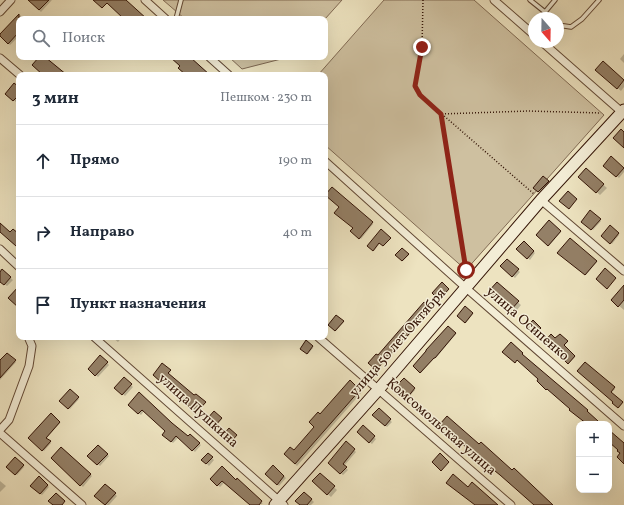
<!DOCTYPE html>
<html lang="ru">
<meta charset="utf-8">
<style>
body{margin:0;font-family:Vollkorn,serif;background:#f2f2f3;color:#1f2937}
.controls{position:absolute;right:12px;bottom:12px;display:grid;overflow:hidden;border-radius:8px;box-shadow:0 4px 16px #0002}
.controls button{width:36px;height:36px;display:grid;place-items:center;padding:0;border:0;border-bottom:1px solid #e0e1e3;background:#fff;color:#1f2937;font:20px sans-serif}
.compass{position:absolute;left:528px;top:12px;width:36px;height:36px;border-radius:50%;background:#fff;box-shadow:0 4px 16px #0002;rotate:160deg}
.stop{position:absolute;width:12px;height:12px;margin:-9px;border:3px solid #8f2418;border-radius:50%;background:#fff}
.stop.end{background:#8f2418;border-color:#fff;box-shadow:0 1px 4px #0008}
.list{margin:0;padding:0;list-style:none}
h2{display:flex;justify-content:space-between;align-items:center;height:52px;margin:0;padding:0 16px;font-size:17px}
h2 small{font-size:13px;font-weight:400;color:#747a83}
.list li{display:grid;grid-template-columns:26px 1fr auto;gap:12px;align-items:center;box-sizing:border-box;height:72px;padding:0 16px;border-top:1px solid #e0e1e3}
.list b{display:block;font-size:15px;white-space:nowrap}
.list em{font-size:13px;font-style:normal;color:#747a83}
.icon{flex:none;width:22px;height:22px;fill:none;stroke:currentColor;stroke-width:2;stroke-linecap:round;stroke-linejoin:round}
.map{position:relative;flex:none;width:624px;height:505px;overflow:hidden}
.search{position:absolute;background:#fff;box-shadow:0 4px 16px #0002;left:16px;top:16px;width:312px;height:44px;display:flex;align-items:center;gap:10px;box-sizing:border-box;padding:0 14px;border-radius:8px;color:#747a83;font-size:15px}
.panel{position:absolute;background:#fff;box-shadow:0 4px 16px #0002;left:16px;top:72px;width:312px;height:268px;border-radius:8px}
.map>svg:first-child{display:block}
</style>
<div class="map">
<svg width="624" height="505" viewBox="0 0 624 505">
<rect width="100%" height="100%" fill="#ede3c0"/>
<filter id="stains"><feTurbulence type="fractalNoise" baseFrequency=".005" numOctaves="4"/><feColorMatrix values="0 0 0 0 .2 0 0 0 0 .09 0 0 0 0 .02 0 0 0 .5 -.17"/></filter>
<radialGradient id="worn" r=".72"><stop offset=".6" stop-color="#630" stop-opacity="0"/><stop offset="1" stop-color="#630" stop-opacity=".3"/></radialGradient>
<!-- green -->
<path fill="#cec0a0" stroke="#816a53" d="M163 0H342L325 19H185Z
M384 0H474L604 115 466 270 325 145V75H318Z
M229 57H289L242 69Z"/>
<!-- shadow -->
<path fill="#0003" d="M33 0H52L41 12 31 2Z
M20 15 24 19H19V36L10 45 0 35Z
M624 54V63L620 59Z
M603 63 624 81V87L621 91 600 73Z
M19 89V99L16 102 6 93Z
M611 158 624 169V172L619 178 604 165Z
M586 169 607 188 600 195 583 180Z
M543 178 549 182 540 192 534 188Z
M332 188 373 224 361 239 351 231 354 228Z
M591 212 601 221 593 230 582 221Z
M549 222 561 232 549 246 537 235Z
M610 227 619 235 612 244 602 236Z
M381 231 390 239 384 246 380 243 374 251 368 246Z
M570 240 597 262 586 275 571 262Z
M524 243 535 253 530 260 518 249Z
M402 249 409 255 403 261 397 255Z
M507 260 520 272 515 278 501 266Z
M0 269 13 280 7 286 0 281Z
M497 284 521 305 513 315 492 296Z
M624 287V310L612 300Z
M424 304 432 310 377 370 369 363 378 357Z
M465 307 473 314 466 323 458 316Z
M337 316 344 322 336 331 329 325Z
M448 328 456 334 436 358 435 357 421 373 414 366Z
M560 335 568 342 564 346 575 357 569 363 563 357 565 354 556 347 554 349 545 342 555 340Z
M112 337H122L118 342Z
M306 342 313 348 308 354 301 349Z
M7 354 16 362 0 380V362Z
M101 356 109 365 98 377 89 369Z
M586 363 615 389 611 393 623 403 619 408 613 403 615 402Z
M163 365 171 372 168 374 195 396 196 395 205 403 197 413 154 375Z
M124 379 133 387 125 396 116 388Z
M404 379 415 390 408 398 396 387Z
M350 382 362 392 297 466 285 454 294 451 316 427 320 415Z
M70 391 79 399 70 409 61 401Z
M139 393 172 424 188 438 190 436 201 445 195 452 179 437 173 443 163 434 166 431 144 411 141 415 129 405Z
M379 410 392 422 387 427 374 415Z
M214 412 222 419 215 427 207 420Z
M51 415 60 423 46 439 51 443 44 451 29 438Z
M363 427 376 439 372 444 358 432Z
M347 443 356 452 344 466 348 470 343 475 329 463Z
M98 446 109 456 100 466 89 456Z
M62 448 92 476 83 487 53 458Z
M208 454 214 460 209 466 203 460Z
M15 458 24 467 17 475 7 467Z
M273 466 286 478 279 486 266 474Z
M320 474 337 490 331 497 317 485Z
M39 478 49 487 42 495 32 486Z
M211 479 236 481 237 480 263 504 251 505 224 483 220 487Z
M0 481 6 486 0 492Z
M105 485 117 496 109 505H106L96 496Z
M304 493 314 502 311 505H301Z"/>
<!-- building -->
<path fill="#948067" stroke="#341406" d="M28 0H49L39 10Z
M93 0H126L147 19H124L107 3 102 8Z
M19 14V32L8 44 0 36V34Z
M39 57H45L67 75H43L32 65Z
M170 57H190L210 75H186L178 68 180 66Z
M603 61 624 80 617 89 595 70Z
M14 83 19 87V95L13 101 5 94Z
M621 129 624 132V148L613 138Z
M611 156 624 168 616 177 603 166Z
M586 168 604 184 596 193 578 177Z
M543 176 549 181 538 192 533 188Z
M332 187 373 222 359 239 350 231 353 228 334 213 339 207 325 195Z
M568 191 577 199 569 209 559 201Z
M590 210 601 219 591 230 581 222Z
M549 220 561 231 548 246 536 235Z
M0 223 10 232 13 229 19 234V242L16 246 0 232Z
M610 225 619 233 610 244 601 236Z
M381 229 391 238 383 246 379 243 373 251 367 246Z
M570 238 597 261 585 275 557 253Z
M524 241 534 251 527 259 516 249Z
M402 248 409 254 402 261 395 255Z
M507 259 519 269 512 277 500 266Z
M605 268 616 278 607 289 596 279Z
M2 269 11 277 4 285 0 282V272Z
M442 282 449 289 439 300 432 293Z
M497 282 519 301 509 312 487 293Z
M624 285V300L618 307 611 300Z
M19 286V308L8 298Z
M424 302 432 309 376 370 368 363 376 354 378 355Z
M465 306 473 313 465 323 457 316Z
M336 315 344 321 335 331 328 325Z
M533 320 541 328 535 334 527 327Z
M448 326 456 333 435 358H434L420 373 413 366 426 351V350Z
M551 334 555 338 560 334 568 341 564 345 575 356 568 364 561 357 563 354 555 347 552 350 544 342Z
M306 340 313 346 307 354 300 349Z
M511 342 523 353 522 354 588 410 587 411 598 421 596 424H587L569 410 570 409 547 389 546 390 537 381 538 379 517 360 515 363 502 352Z
M7 353 16 360 0 378V360Z
M100 355 108 362 95 376 88 369Z
M585 362 615 387 611 392 623 402 618 408 612 403 613 402 577 371Z
M162 363 171 370 168 373 194 395 196 394 206 402 196 413 153 375Z
M124 377 132 384 122 395 114 388Z
M404 378 415 388 407 398 395 387Z
M350 380 360 390 295 464 284 454 290 447 294 450 314 427 309 422 318 412 320 414Z
M70 389 79 397 68 409 59 401Z
M139 392 172 423 188 436 190 434 200 443 192 451 176 436 171 442 162 435 165 431 142 410 138 414 128 405Z
M379 408 391 419 385 426 372 415Z
M214 411 222 418 214 427 206 420Z
M51 413 60 422 46 438 51 441 42 451 28 438Z
M447 416 479 444 481 442 512 470 514 468 553 505H534L500 475 485 463H484L440 424Z
M363 425 375 436 369 443 357 432Z
M229 428 237 435 230 443 222 436Z
M609 430 624 443V464L617 457 620 453 617 451 618 450 609 442Z
M346 441 355 449 343 464 347 467 340 474 328 463Z
M98 445 108 454 97 465 87 456Z
M61 447 91 474 80 486 51 458Z
M208 453 213 457 206 464 201 460Z
M440 453 449 462 441 471 432 462Z
M15 457 24 465 15 475 6 467Z
M273 465 284 476 277 485 265 474Z
M222 466 236 480 237 478 262 501 259 505H250L222 481 217 486 210 479Z
M320 473 335 486 327 495 312 481Z
M453 474 468 487 472 482 498 505H475L446 483Z
M39 476 48 485 40 494 30 486Z
M105 484 116 493 105 505 94 496Z
M304 492 312 499 307 505H300L295 501Z
M56 493 65 501 62 505H53L48 501Z"/>
<g fill="none" stroke-linecap="round" stroke-linejoin="round">
<defs>
<path id="lane" d="M530 0 545 12
M547 18 545 12 555 0
M176 19 181 0
M558 25 571 27 582 19 599 0"/>
<path id="street" d="M145 0 166 19
M494 0 534 35
M0 12 11 0
M542 42 624 114
M209 57 229 75
M0 58 20 75
M325 161 466 288 624 426
M541 200 624 271
M0 249 19 267
M94 337 284 505
M318 337 511 505
M0 430 9 420 29 366 32 346 29 339
M0 433 82 505"/>
<path id="secondary" d="M275 505 378 390 541 200 624 110"/>
</defs>
<!-- lane casing -->
<use href="#lane" stroke="#624834" stroke-width="5.5"/>
<!-- street casing -->
<use href="#street" stroke="#624834" stroke-width="9"/>
<!-- secondary casing -->
<use href="#secondary" stroke="#341406" stroke-width="13"/>
<!-- path -->
<path stroke="#341406" stroke-width="1.5" stroke-dasharray="1 2" stroke-linecap="butt" d="M423 0 422 47 415 86 420 95 534 194
M466 270 441 114 528 111 601 113"/>
<!-- lane -->
<use href="#lane" stroke="#f3edd6" stroke-width="3.5"/>
<!-- street -->
<use href="#street" stroke="#f3edd6" stroke-width="7"/>
<!-- secondary -->
<use href="#secondary" stroke="#f3edd6" stroke-width="11"/>
</g>
<g fill="none" stroke-linecap="round" stroke-linejoin="round">
<!-- route -->
<path stroke="#8f2418" stroke-width="5" d="M422 47 415 86 420 95 441 114 466 270"/>
</g>
<g text-anchor="middle" dominant-baseline="central" stroke-width="3" stroke-linejoin="round" paint-order="stroke">
<!-- street labels -->
<g font-size="14" fill="#341406" stroke="#f3edd6">
<text transform="translate(527 324) rotate(41)">улица Осипенко</text>
<text transform="translate(398 343) rotate(-49)">улица 50 лет Октября</text>
<text transform="translate(198 411) rotate(42)">улица Пушкина</text>
<text transform="translate(441 427) rotate(41)">Комсомольская улица</text>
</g>
</g>
<rect width="100%" height="100%" filter="url(#stains)"/>
<rect width="100%" height="100%" fill="url(#worn)"/>
</svg>
<div class="controls">
<button>+</button>
<button>−</button>
</div>
<svg class="compass" viewBox="-18 -18 36 36"><path d="M0-13l5 13h-10z" fill="#e53935"/><path d="M0 13l5-13h-10z" fill="#747a83"/></svg>
<div class="stop" style="left:466px;top:270px"></div>
<div class="stop end" style="left:422px;top:47px"></div>
<div class="search"><svg class="icon" aria-label="search" viewBox="0 0 24 24"><circle cx="10" cy="10" r="6"/><path d="M15 15l6 6"/></svg>Поиск</div>
<section class="panel">
<h2>3 мин<small>Пешком · 230 m</small></h2>
<ul class="list">
<li><svg class="icon" aria-label="ahead" viewBox="0 0 24 24"><path d="M12 20V5M6 11l6-6 6 6"/></svg><div><b>Прямо</b></div><em>190 m</em></li>
<li><svg class="icon" aria-label="right" viewBox="0 0 24 24"><path d="M7 20v-9h11M14 6l5 5-5 5"/></svg><div><b>Направо</b></div><em>40 m</em></li>
<li><svg class="icon" aria-label="arrive" viewBox="0 0 24 24"><path d="M6 21V4h12l-3 4 3 4H6"/></svg><div><b>Пункт назначения</b></div></li>
</ul>
</section>
</div>
